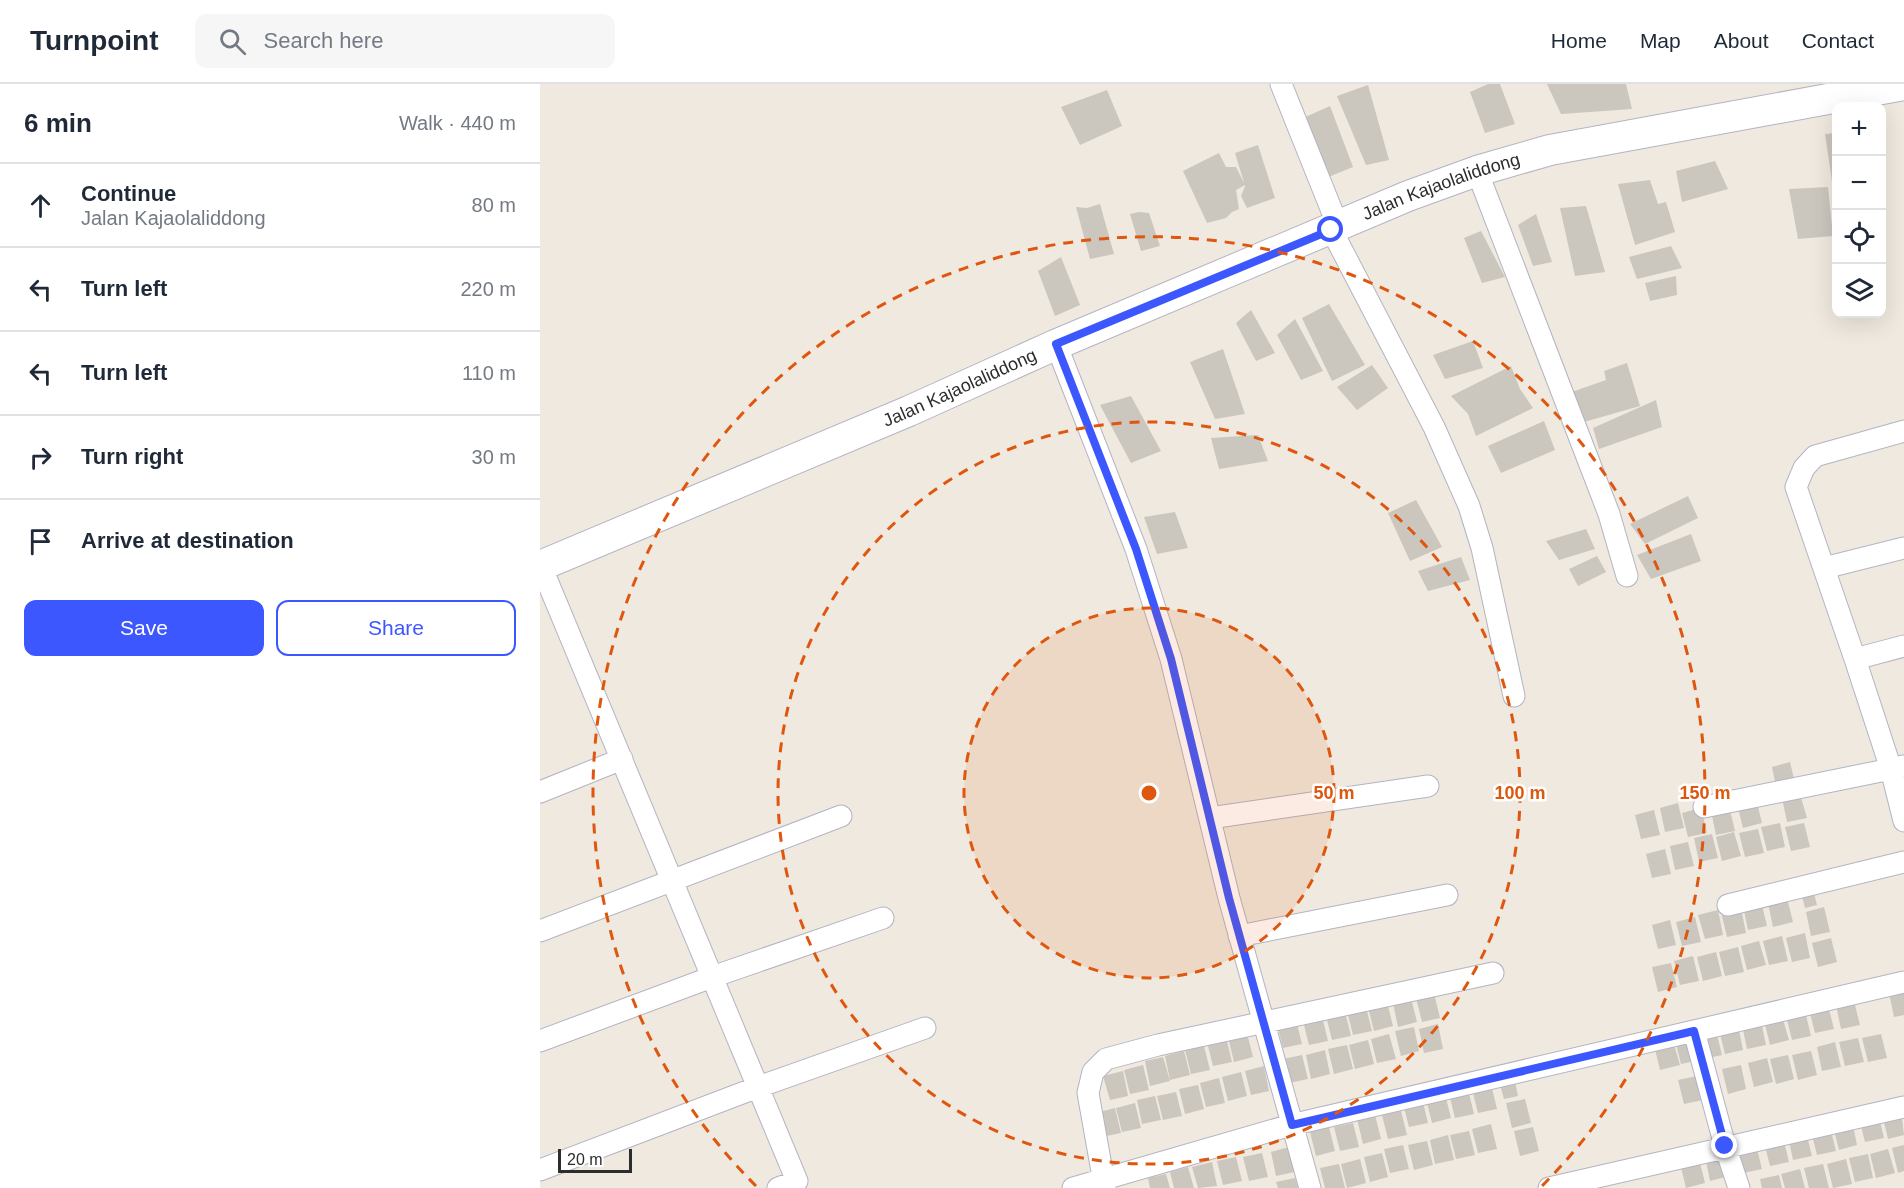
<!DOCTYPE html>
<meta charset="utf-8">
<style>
body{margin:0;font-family:Arial,sans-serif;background:#f6f6f7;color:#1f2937}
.controls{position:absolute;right:18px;top:18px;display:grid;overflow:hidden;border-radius:12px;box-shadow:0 6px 24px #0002}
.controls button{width:54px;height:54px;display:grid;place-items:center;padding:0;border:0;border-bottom:2px solid #e0e1e3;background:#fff;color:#1f2937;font:30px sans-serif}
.scale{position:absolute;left:18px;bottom:15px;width:74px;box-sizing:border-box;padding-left:6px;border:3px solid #2d2d2d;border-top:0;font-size:16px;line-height:21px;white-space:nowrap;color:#2d2d2d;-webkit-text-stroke:4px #fff;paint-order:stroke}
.stop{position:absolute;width:18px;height:18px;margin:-14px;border:4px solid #3d57ff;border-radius:50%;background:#fff}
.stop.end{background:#3d57ff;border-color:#fff;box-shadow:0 2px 6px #0008}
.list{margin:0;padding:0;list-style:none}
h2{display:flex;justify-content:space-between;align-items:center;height:78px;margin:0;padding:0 24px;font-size:26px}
h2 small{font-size:20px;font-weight:400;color:#747a83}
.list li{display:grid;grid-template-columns:39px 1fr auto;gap:18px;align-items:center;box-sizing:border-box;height:84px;padding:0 24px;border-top:2px solid #e0e1e3}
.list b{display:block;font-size:22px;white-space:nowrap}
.list p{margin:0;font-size:20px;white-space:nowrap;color:#747a83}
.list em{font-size:20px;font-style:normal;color:#747a83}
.actions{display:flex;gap:12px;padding:18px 24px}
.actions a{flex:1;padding:14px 0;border:2px solid #3d57ff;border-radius:12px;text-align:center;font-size:21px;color:#3d57ff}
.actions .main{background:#3d57ff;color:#fff}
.icon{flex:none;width:33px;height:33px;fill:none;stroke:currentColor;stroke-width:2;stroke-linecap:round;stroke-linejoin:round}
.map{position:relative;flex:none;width:1364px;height:1104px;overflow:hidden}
header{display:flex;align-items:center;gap:36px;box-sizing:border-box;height:84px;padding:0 30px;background:#fff;border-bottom:2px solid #e0e1e3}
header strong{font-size:28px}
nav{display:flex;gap:33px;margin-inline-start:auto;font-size:21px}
.search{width:420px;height:54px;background:#f6f6f7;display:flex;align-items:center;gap:15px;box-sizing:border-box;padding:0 21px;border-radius:12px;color:#747a83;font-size:22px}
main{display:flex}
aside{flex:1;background:#fff}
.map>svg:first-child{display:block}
</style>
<header>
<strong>Turnpoint</strong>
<div class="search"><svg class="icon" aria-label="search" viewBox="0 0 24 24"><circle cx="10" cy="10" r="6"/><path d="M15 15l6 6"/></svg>Search here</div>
<nav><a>Home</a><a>Map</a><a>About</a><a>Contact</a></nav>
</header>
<main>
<aside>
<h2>6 min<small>Walk · 440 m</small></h2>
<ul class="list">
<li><svg class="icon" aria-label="ahead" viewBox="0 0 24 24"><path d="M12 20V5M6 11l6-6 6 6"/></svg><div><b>Continue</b><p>Jalan Kajaolaliddong</p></div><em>80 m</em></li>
<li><svg class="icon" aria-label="left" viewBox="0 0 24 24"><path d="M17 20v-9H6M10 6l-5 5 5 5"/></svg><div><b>Turn left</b></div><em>220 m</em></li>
<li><svg class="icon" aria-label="left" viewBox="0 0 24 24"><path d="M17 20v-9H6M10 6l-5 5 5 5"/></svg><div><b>Turn left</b></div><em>110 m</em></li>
<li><svg class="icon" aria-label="right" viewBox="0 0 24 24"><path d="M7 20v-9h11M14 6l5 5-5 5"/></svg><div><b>Turn right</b></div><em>30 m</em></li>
<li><svg class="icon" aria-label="arrive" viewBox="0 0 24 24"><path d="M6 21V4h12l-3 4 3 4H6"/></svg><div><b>Arrive at destination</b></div></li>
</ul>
<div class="actions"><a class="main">Save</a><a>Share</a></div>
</aside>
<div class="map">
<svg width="1364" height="1104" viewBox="0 0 1364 1104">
<rect width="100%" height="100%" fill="#f0e9df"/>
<!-- building -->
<path fill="#cbc6be" d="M948 0H960L975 40 945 49 930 8Z
M1007 0H1086L1092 25 1021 30Z
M828 1 849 76 826 81 797 12Z
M567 6 582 42 540 61 521 23Z
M790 22 813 83 786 94 761 35Z
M1296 49V103L1293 104 1285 50Z
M718 61 735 114 707 124 701 112 705 102 695 69Z
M679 69 686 83H696L705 101 696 106 699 125 692 128 686 134 667 139 643 87Z
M1175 77 1188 105 1142 118 1136 87Z
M1110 96 1118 120 1126 118 1135 148 1095 161 1078 100Z
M1288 103 1293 152 1258 155 1249 105Z
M560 120 574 170 550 175 536 123 547 124Z
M1046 122 1065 188 1035 192 1020 124Z
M599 128 609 129 620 162 601 167 590 130Z
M996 130 1012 178 993 182 978 141Z
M941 147 965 193 942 199 924 154Z
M1131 162 1142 184 1097 195 1089 173Z
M521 173 540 221 515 232 498 187Z
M1136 192 1137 211 1110 217 1105 199Z
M789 220 825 281 792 297 762 234Z
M711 226 735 269 716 277 696 239Z
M755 235 783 287 761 296 737 251Z
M933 257 943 284 905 295 893 271Z
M683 265 705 330 675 335 650 278Z
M1087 279 1100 322 1044 338 1029 309 1066 296 1064 287Z
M832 281 848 304 817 326 797 303Z
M971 282 980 305 993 324 936 352 928 330 911 312Z
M591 312 621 367 591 379 560 321Z
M1116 316 1122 343 1059 365 1053 344Z
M1004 337 1015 366 961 389 948 362Z
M718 351 728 377 679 385 671 354Z
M1148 412 1158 434 1105 460 1090 440Z
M876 416 902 463 870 477 848 429Z
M635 428 648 464 617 470 604 433Z
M1046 445 1055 465 1019 476 1006 457Z
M1151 450 1161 477 1111 495 1097 471Z
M1057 472 1066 488 1038 502 1029 485Z
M921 473 930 496 888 507 878 487Z
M1250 678 1256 703 1237 707 1232 683Z
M1260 710 1267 734 1247 738 1242 714Z
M1216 715 1222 739 1203 744 1197 720Z
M1138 719 1144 744 1125 748 1120 724Z
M1189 722 1195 747 1176 751 1171 727Z
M1161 724 1167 749 1148 753 1142 729Z
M1114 726 1120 751 1101 755 1095 731Z
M1240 739 1245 763 1227 767 1221 743Z
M1264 739 1270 763 1251 767 1245 743Z
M1218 745 1224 769 1205 773 1199 749Z
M1194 748 1201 772 1182 777 1176 753Z
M1172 750 1178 774 1159 778 1154 754Z
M1148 758 1154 782 1135 786 1130 762Z
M1125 765 1131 790 1112 794 1106 770Z
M1273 805 1277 821 1265 824 1261 808Z
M1247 814 1253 838 1233 843 1228 819Z
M1221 817 1227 842 1208 846 1203 822Z
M1284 823 1290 848 1271 852 1266 828Z
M1201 824 1206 849 1187 853 1181 828Z
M1178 826 1183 851 1165 855 1158 831Z
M1155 833 1161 858 1142 862 1136 838Z
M1130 836 1136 861 1118 865 1112 841Z
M1265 849 1270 874 1252 878 1246 854Z
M1242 852 1248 877 1229 881 1223 857Z
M1291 854 1297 878 1278 883 1272 859Z
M1219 857 1226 881 1207 886 1201 862Z
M1198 863 1204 888 1185 892 1179 868Z
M1176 868 1182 892 1163 897 1157 873Z
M1153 872 1159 897 1140 901 1134 877Z
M1131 879 1137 903 1118 908 1112 883Z
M1364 905V931L1354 933 1349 909Z
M894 909 900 934 882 938 876 914Z
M871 914 877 938 858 943 853 919Z
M1314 917 1320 941 1301 945 1296 921Z
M847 918 853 942 834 947 828 923Z
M1288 921 1294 945 1275 949 1269 925Z
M826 923 832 947 813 951 807 927Z
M1265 927 1271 952 1252 956 1246 932Z
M805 928 811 952 792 956 786 932Z
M782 932 788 957 769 961 763 937Z
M1242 932 1249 956 1230 961 1224 936Z
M756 936 762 960 743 964 737 940Z
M1221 937 1226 961 1207 965 1202 941Z
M898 940 903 965 884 969 879 945Z
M1198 941 1203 966 1185 970 1179 946Z
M874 943 879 967 861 972 855 947Z
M1176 947 1182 971 1163 975 1157 951Z
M707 949 713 973 694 978 688 953Z
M849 950 856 975 837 979 831 955Z
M1341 950 1347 974 1328 978 1322 954Z
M1154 951 1160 976 1141 980 1135 956Z
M686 953 692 978 673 982 667 958Z
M1318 954 1324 978 1305 982 1299 958Z
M828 956 834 980 815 985 809 961Z
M1133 957 1140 981 1120 986 1114 961Z
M1295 958 1301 983 1282 987 1277 963Z
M807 961 813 985 794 990 788 965Z
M664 962 670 986 651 990 645 966Z
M785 966 790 990 771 995 766 971Z
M644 967 650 991 630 996 625 972Z
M1271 967 1277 991 1258 996 1252 971Z
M762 971 768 995 749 999 743 975Z
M1248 971 1254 995 1236 1000 1230 975Z
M623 973 630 997 610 1002 605 977Z
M1227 974 1233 998 1214 1003 1208 979Z
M603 981 609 1006 590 1010 584 986Z
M1201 981 1206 1005 1188 1010 1182 985Z
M724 982 729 1007 711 1011 705 987Z
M583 987 588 1012 570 1016 563 992Z
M701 988 707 1012 688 1017 682 993Z
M1157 992 1163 1016 1144 1020 1138 996Z
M974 993 978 1012 964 1015 959 997Z
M679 994 685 1019 666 1023 660 999Z
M951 1000 957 1025 938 1029 932 1005Z
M658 1001 664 1025 645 1030 639 1005Z
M928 1005 934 1030 915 1034 909 1010Z
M636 1008 642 1032 623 1036 617 1012Z
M905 1010 911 1034 892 1039 886 1015Z
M615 1012 621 1036 602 1040 597 1016Z
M882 1014 888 1039 869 1043 863 1019Z
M985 1015 991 1039 972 1044 966 1019Z
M595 1019 601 1044 582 1048 576 1024Z
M575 1024 581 1049 562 1053 556 1029Z
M1361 1026 1364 1051 1348 1055 1342 1030Z
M861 1027 867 1051 848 1055 842 1031Z
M1338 1029 1344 1054 1325 1058 1319 1034Z
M835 1031 841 1055 823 1060 817 1035Z
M1312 1037 1317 1061 1299 1066 1293 1042Z
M813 1039 819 1063 800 1067 794 1043Z
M951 1040 957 1065 938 1069 932 1045Z
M789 1043 795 1067 776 1072 770 1048Z
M993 1043 999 1067 980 1072 974 1047Z
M1290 1043 1296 1067 1277 1071 1271 1047Z
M929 1047 935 1071 916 1075 910 1051Z
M1266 1048 1272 1072 1253 1076 1248 1052Z
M908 1051 914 1076 895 1080 890 1056Z
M1243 1053 1249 1078 1230 1082 1224 1058Z
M887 1057 893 1081 874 1086 868 1061Z
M863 1061 869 1085 850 1089 844 1065Z
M1216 1061 1222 1085 1203 1089 1197 1065Z
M1364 1061V1087L1358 1089 1352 1064Z
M749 1063 755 1088 736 1092 731 1068Z
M1348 1065 1355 1089 1336 1094 1330 1070Z
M1184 1068 1189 1092 1170 1097 1165 1072Z
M722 1069 728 1093 709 1097 703 1073Z
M842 1069 848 1093 830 1098 824 1073Z
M1328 1070 1333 1094 1315 1098 1309 1074Z
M696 1073 702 1097 683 1101 677 1077Z
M820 1075 826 1099 807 1104 801 1080Z
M1159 1075 1165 1099 1146 1104 1140 1079Z
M1306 1075 1312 1100 1293 1104 1287 1080Z
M672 1078 677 1102 658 1104 652 1083Z
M799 1080 805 1104H785L780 1084Z
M1283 1080 1289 1104H1269L1264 1084Z
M648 1083 654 1104H634L630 1088Z
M1260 1085 1265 1104H1245L1241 1090Z
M626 1090 630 1104H610L608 1094Z
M1239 1091 1242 1104H1222L1220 1095Z
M755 1094 758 1104H738L736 1098Z"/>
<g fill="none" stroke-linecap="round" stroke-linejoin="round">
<defs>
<path id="street" d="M741 0 798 142
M937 87 1069 430 1087 492
M791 145 894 343 929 422 942 464 974 612
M516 260 596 465 631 575 689 814 770 1104
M1 482 257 1097 238 1104
M1284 484 1364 464
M1315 575 1256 403 1264 384 1275 372 1364 347
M1363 682 1351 685 1315 575 1364 562
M0 708 82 675
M1164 723 1351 685 1364 737
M670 734 888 702
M1188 821 1364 778
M0 847 301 732
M699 852 907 811
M1154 947 1185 1062 1199 1104
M0 957 172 893 343 834
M0 1086 218 1003 385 944
M533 1104 751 1041 1364 898
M565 1104 548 1009 553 988 566 975 618 961 953 889
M1009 1104 1364 1023"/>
<g id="secondary">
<path id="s1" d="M0 482 369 327 515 261 868 112 937 87 1010 66 1364 1"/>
</g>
</defs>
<!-- street casing -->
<use href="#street" stroke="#b3b4c2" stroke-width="23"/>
<!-- secondary casing -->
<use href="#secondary" stroke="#b3b4c2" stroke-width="32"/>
<!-- street -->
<use href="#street" stroke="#fff" stroke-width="21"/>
<!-- secondary -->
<use href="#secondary" stroke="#fff" stroke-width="30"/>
</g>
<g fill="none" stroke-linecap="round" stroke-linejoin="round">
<!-- route -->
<path stroke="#3d57ff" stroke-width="8" d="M791 146 516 260 596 465 631 575 689 814 752 1041 1154 947 1185 1062"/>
</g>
<!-- distance rings -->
<circle cx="609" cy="709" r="185" fill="#df570e" fill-opacity=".12"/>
<g fill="none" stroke="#df570e" stroke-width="3" stroke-dasharray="10 8">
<circle cx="609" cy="709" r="185"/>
<circle cx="609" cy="709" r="371"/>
<path d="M216 1102A556 556 0 1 1 1002 1102"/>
</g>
<g text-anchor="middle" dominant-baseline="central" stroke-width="5" stroke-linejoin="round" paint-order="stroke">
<!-- street labels -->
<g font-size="18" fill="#2d2d2d" stroke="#fff">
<text stroke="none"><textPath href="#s1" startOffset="978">Jalan Kajaolaliddong</textPath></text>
<text stroke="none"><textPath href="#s1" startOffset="456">Jalan Kajaolaliddong</textPath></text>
</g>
</g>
<circle cx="609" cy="709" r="9" fill="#df570e" stroke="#fff" stroke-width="3"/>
<g font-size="18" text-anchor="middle" font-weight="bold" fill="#df570e" stroke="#fff" stroke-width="5" stroke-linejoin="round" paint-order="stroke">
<text x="794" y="715">50 m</text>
<text x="980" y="715">100 m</text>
<text x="1165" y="715">150 m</text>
</g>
</svg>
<div class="controls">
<button>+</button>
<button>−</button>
<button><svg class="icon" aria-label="locate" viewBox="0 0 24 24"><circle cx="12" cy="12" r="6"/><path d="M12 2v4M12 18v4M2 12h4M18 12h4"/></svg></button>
<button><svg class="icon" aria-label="layers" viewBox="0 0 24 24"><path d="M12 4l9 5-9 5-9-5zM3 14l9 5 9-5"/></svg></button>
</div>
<div class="scale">20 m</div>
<div class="stop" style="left:791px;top:146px"></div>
<div class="stop end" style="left:1185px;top:1062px"></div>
</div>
</main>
